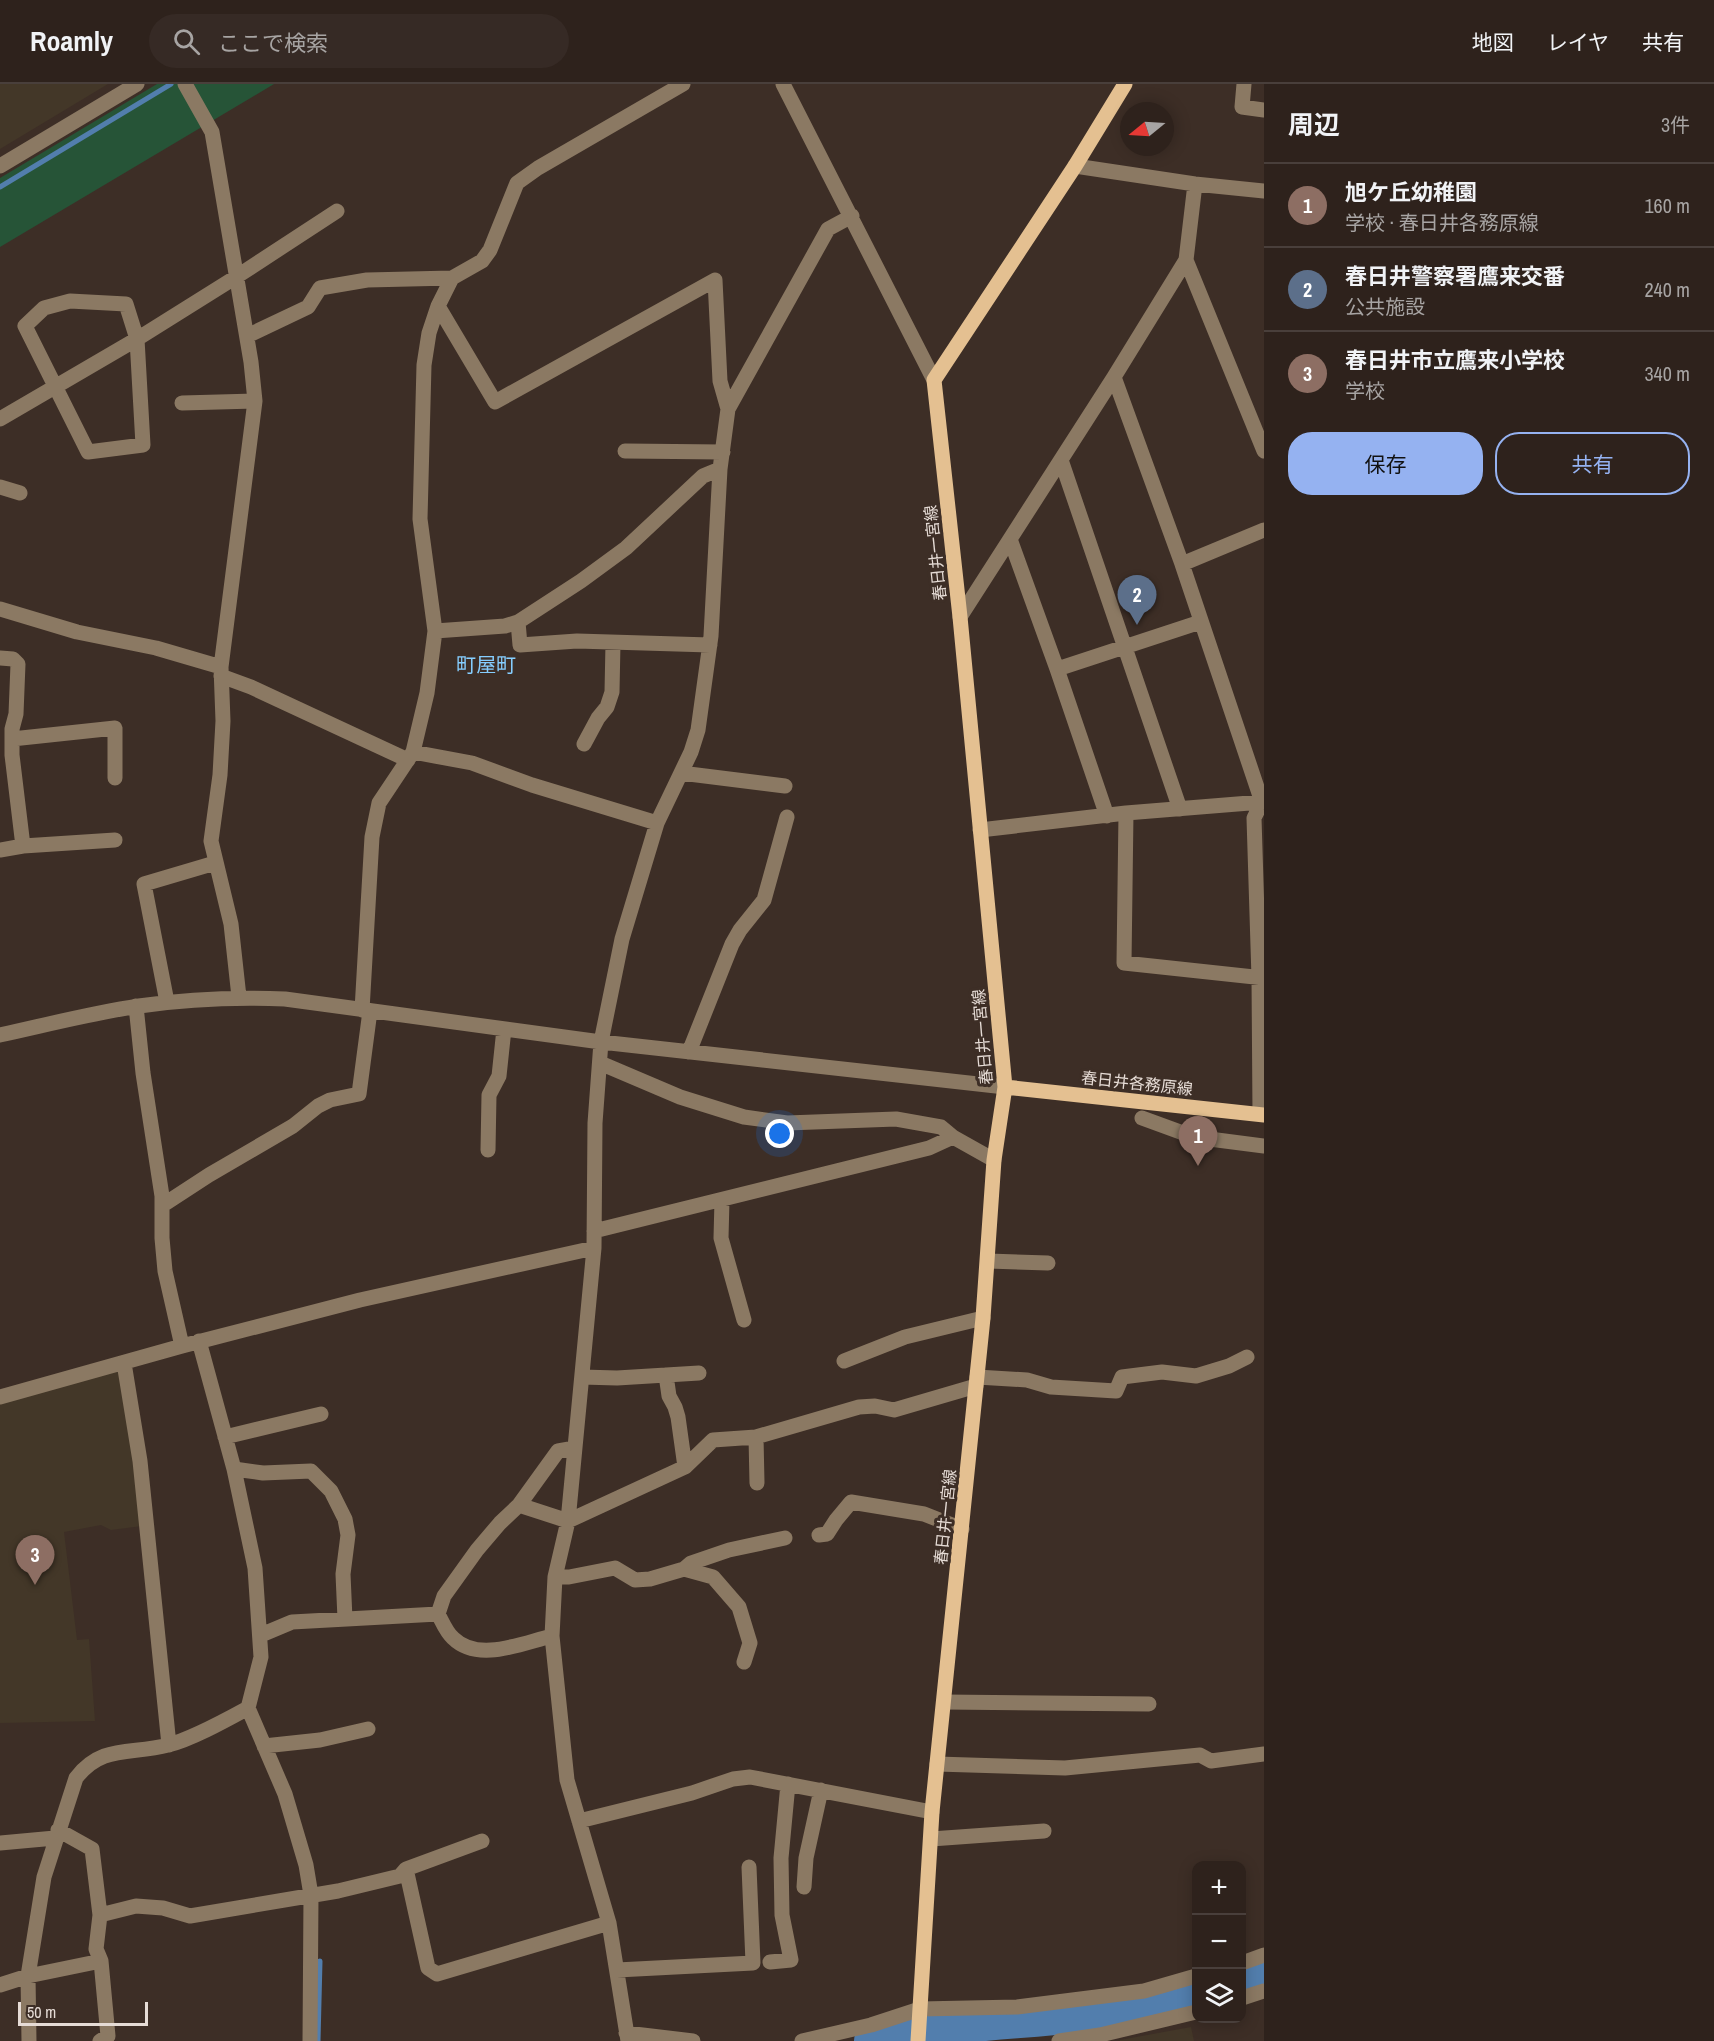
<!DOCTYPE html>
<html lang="ja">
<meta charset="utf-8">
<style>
body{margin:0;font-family:"Archivo Narrow","Noto Sans JP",sans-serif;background:#362a25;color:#f1f3f6}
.controls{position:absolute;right:18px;bottom:18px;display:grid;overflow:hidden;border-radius:12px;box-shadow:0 3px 15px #0003}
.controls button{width:54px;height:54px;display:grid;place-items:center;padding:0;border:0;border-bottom:2px solid #493f3b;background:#2e221c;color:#f1f3f6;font:30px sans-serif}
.compass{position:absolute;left:1120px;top:18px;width:54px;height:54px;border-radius:50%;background:#2e221c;box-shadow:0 3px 15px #0003;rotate:252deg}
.scale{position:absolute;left:18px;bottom:15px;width:130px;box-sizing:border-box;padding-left:6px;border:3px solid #e6dcd6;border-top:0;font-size:16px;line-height:21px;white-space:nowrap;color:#e6dcd6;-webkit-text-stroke:4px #3d2e26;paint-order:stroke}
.you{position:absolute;left:780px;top:1050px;width:21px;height:21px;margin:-15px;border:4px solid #fff;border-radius:50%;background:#1a73e8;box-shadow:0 0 0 9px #1a73e833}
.badge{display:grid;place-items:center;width:39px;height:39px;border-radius:50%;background:#95b2f1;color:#fff;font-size:20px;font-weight:700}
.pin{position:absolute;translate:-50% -50px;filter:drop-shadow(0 2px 3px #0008)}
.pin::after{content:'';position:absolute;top:32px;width:21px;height:18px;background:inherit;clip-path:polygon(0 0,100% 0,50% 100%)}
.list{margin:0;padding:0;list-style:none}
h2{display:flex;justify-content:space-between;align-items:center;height:78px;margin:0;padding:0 24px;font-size:26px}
h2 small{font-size:20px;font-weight:400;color:#a7a4a3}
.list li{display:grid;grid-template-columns:39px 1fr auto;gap:18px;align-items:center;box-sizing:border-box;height:84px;padding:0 24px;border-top:2px solid #493f3b}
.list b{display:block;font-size:22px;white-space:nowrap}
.list p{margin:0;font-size:20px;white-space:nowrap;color:#a7a4a3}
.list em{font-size:20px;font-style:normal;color:#a7a4a3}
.actions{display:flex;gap:12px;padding:18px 24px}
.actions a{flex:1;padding:14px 0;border:2px solid #95b2f1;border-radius:24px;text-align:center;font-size:21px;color:#95b2f1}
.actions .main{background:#95b2f1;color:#111}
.icon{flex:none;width:33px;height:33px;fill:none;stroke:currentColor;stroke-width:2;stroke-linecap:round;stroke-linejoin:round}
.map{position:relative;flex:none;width:1264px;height:1957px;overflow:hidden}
header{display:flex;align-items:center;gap:36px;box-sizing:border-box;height:84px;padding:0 30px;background:#2e221c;border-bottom:2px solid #493f3b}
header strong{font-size:28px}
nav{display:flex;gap:33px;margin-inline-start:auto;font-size:21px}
.search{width:420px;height:54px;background:#362a25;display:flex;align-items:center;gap:15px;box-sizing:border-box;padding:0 21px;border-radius:33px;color:#a7a4a3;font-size:22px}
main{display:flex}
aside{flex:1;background:#2e221c}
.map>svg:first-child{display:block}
</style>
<header>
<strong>Roamly</strong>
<div class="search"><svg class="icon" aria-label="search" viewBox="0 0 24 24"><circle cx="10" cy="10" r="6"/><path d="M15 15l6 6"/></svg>ここで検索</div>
<nav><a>地図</a><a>レイヤ</a><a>共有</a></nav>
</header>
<main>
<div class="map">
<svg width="1264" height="1957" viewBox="0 0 1264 1957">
<rect width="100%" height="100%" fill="#3d2e26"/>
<!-- industrial -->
<path fill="#433728" d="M0 0H108L0 65Z
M117 1286 123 1289 142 1442 111 1446 101 1441 64 1448 77 1556 89 1555 95 1637 0 1639V1319Z
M1191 1943 1194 1957H1120V1956Z"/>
<!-- green -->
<path fill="#265437" d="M157 0H274L0 163V94Z"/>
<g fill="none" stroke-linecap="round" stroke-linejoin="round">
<!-- stream -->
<path stroke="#527ead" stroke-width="5" d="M0 103 171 0
M318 1957 320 1877"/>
<!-- river -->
<path stroke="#527ead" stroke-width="32" d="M1242 1897 1264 1889
M870 1957C978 1933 1090 1943 1196 1911"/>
<!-- minor -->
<path stroke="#8b7963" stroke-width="15" d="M185 0 212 48 251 278 255 317 221 583 223 637 220 691 211 757 231 840 239 913
M783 0 934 296
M1244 0 1242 23 1264 26
M0 82 137 0
M1075 82 1195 100 1264 107
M1186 176 1264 367
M70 217 126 220 137 255 143 361 88 368 25 242 44 224Z
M438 222 495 318 715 196 720 297 728 325
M247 252 308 223 320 204 367 196 452 194
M1114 293 1182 480 1262 718 1254 734 1259 894 1260 1030
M182 319 255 317
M0 335 137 255 236 193 337 127
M625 367 723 368
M1061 376 1180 725
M0 403 20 409
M1010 455 1057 585 1107 732
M1182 480 1264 446
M0 525 77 548 156 564 221 583
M960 533 1114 293 1186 176 1195 100
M518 538 520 561 577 557 710 561
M435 547 505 542 518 538 581 497 626 464 703 392 720 385
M0 574 13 575 18 580 16 630 12 645V671L23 762
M1057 585 1200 538
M221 592 251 603 408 676
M12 655 115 644V694
M584 660 598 634 607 623 612 608 613 559
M413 668 472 679 532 701 657 739
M681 689 785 702
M1126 729 1124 879 1264 894
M980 746 1126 729 1262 718
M0 766 23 762 115 756
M167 918 144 800 215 779
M136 922 143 989 162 1112V1154L165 1187 182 1262
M362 926 372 753 379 719 413 668 427 609 435 547 420 435 424 281 429 249 438 222 452 194 482 177 490 166 517 99 538 84 683 0
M0 951C46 941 92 929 139 922 188 915 236 913 285 915L601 958 1005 1003
M689 968 732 860 740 846 764 816 787 733
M600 979 680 1013 744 1033 787 1039 896 1035 941 1043 953 1053
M1142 1034 1194 1053 1264 1062
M488 1066 489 1011 499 992 504 945
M722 1116 721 1154 744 1236
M163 1121 209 1091 293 1042 318 1022 330 1016 359 1010 370 927
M594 1147 929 1064 953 1053 994 1076
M988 1177 1048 1179
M199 1257 234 1385 255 1484 261 1573 248 1624 285 1710 306 1781 311 1811 310 1957
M844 1277 905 1253 983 1234
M124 1279 140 1377 169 1661
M666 1291 669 1312 675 1323 678 1333 685 1383
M582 1293 617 1294 699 1289
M977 1293 1027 1296 1051 1303 1116 1307 1122 1293 1162 1288 1196 1292 1229 1282 1247 1273
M0 1313 182 1262 360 1216 594 1164
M225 1353 321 1330
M756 1353 757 1399
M234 1385 263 1389 311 1387 331 1407 345 1435 348 1451 343 1490 345 1535
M519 1421 568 1437 685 1383 713 1356 756 1353 859 1323 875 1322 894 1326 976 1302
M819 1451 827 1450 836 1436 851 1418 924 1430 962 1445
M684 1485 713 1493 739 1523 750 1559 744 1578
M555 1493H569L615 1484 635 1496 650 1495 684 1485 691 1479 729 1466 785 1454
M438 1530C442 1537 446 1548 453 1554 478 1579 522 1559 552 1552
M261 1551 292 1538 438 1530 444 1512 477 1466 500 1439 519 1421 558 1367 575 1364
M944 1618 1149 1620
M264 1662 320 1656 368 1645
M937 1680 1065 1684 1200 1671 1211 1677 1264 1670
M579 1737 692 1709 733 1695 750 1693 932 1728
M58 1746 92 1765 100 1831 96 1865 101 1877 108 1952 100 1957
M931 1755 1044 1747
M0 1759 55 1754
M406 1785 428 1884 437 1890 609 1839
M804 1803 806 1774 821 1706
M100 1831 136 1822 163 1824 190 1832 338 1807 400 1792 406 1785 482 1757
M770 1878 791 1876 782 1831 781 1774 788 1700
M1242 1879 1264 1871
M617 1886 753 1879 749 1783
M0 1901 28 1892 101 1877
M1242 1914 1264 1907
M626 1949 693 1957
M29 1957 28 1892 44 1793 76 1694C102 1660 131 1671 168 1661 192 1655 226 1636 248 1624
M628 1957 609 1839 567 1696 552 1552 555 1493 568 1437 594 1164 595 1039 601 958 622 855 657 739 691 668 698 646 711 552 720 385 728 325 828 145 852 132
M802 1957 871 1941 920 1925 1017 1923 1144 1907 1196 1892
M1059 1957 1100 1951 1196 1928"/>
<!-- major -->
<path stroke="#e4c091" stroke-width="15" d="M1005 1003 1264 1031
M918 1957 932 1728 983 1234 994 1076 1005 1003 960 533 934 296 1075 82 1125 0"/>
</g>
<g text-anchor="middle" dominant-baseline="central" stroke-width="6" stroke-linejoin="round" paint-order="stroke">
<!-- street labels -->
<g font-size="16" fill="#e6dcd6" stroke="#3d2e26">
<text transform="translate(935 469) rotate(-96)">春日井一宮線</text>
<text transform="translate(982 953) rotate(-95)">春日井一宮線</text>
<text transform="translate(1137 999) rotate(6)">春日井各務原線</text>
<text transform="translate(945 1433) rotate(-84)">春日井一宮線</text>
</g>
<!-- quarter labels -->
<g font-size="20" fill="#86ceff" stroke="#3d2e26">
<text x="486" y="580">町屋町</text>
</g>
</g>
</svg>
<div class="controls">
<button>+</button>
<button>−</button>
<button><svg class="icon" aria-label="layers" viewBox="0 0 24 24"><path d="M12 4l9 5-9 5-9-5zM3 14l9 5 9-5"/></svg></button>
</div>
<svg class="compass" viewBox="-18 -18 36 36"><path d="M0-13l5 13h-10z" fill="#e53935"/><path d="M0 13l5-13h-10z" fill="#a7a4a3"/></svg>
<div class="scale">50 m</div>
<div class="you"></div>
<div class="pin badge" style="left:1198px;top:1082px;background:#8d6e63">1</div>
<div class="pin badge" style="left:1137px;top:541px;background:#5c6f8a">2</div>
<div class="pin badge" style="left:35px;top:1501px;background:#8d6e63">3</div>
</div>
<aside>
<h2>周辺<small>3件</small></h2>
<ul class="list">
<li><span class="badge" style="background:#8d6e63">1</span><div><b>旭ケ丘幼稚園</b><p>学校 · 春日井各務原線</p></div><em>160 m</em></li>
<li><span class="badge" style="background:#5c6f8a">2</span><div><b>春日井警察署鷹来交番</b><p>公共施設</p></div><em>240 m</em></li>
<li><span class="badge" style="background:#8d6e63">3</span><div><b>春日井市立鷹来小学校</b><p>学校</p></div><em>340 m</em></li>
</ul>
<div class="actions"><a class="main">保存</a><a>共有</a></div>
</aside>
</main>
